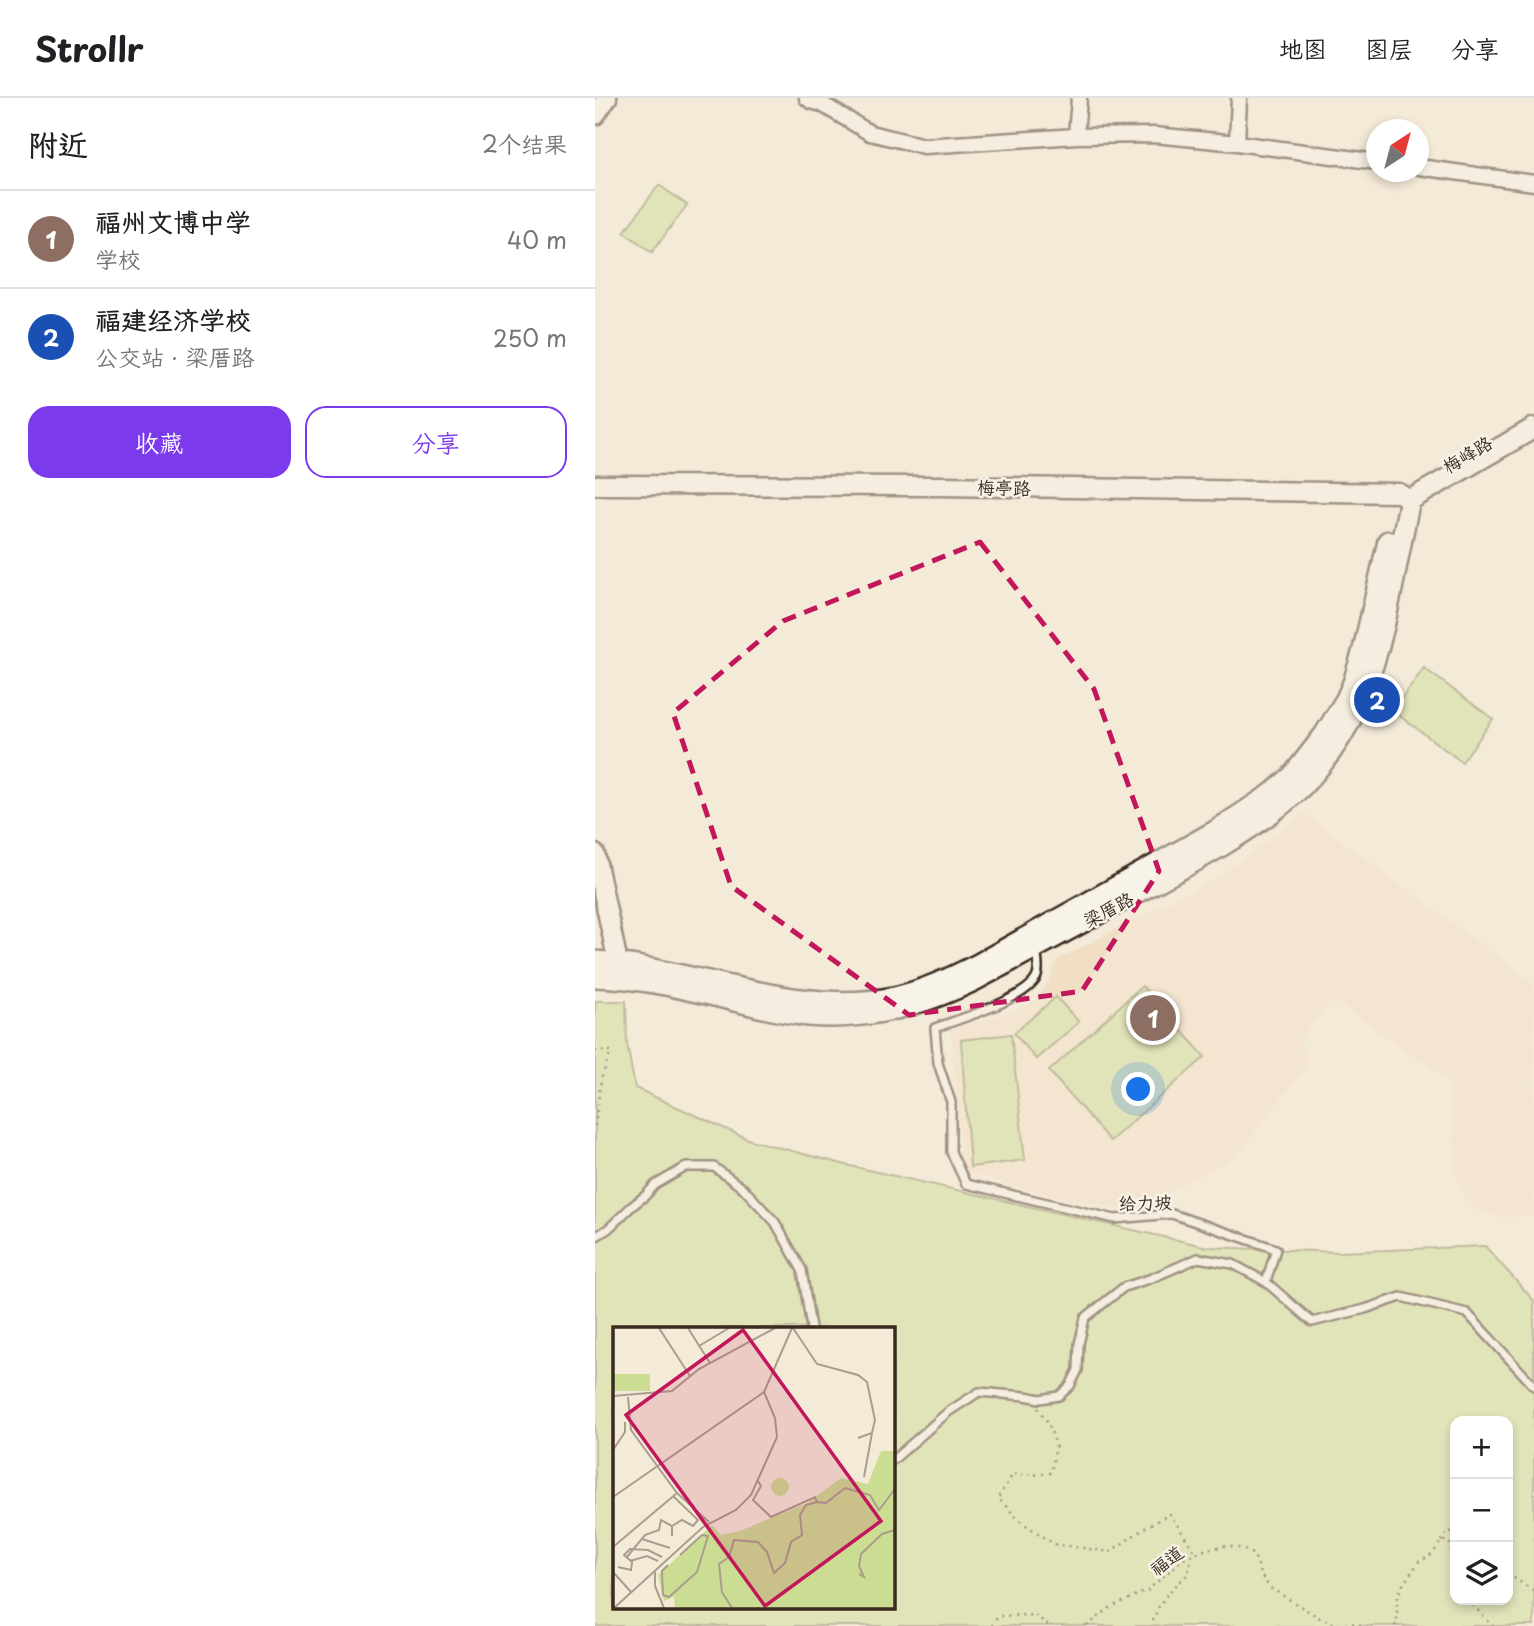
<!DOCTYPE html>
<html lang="zh">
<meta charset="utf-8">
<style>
body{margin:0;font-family:"Playpen Sans","LXGW WenKai TC",sans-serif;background:#f2f2f2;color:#202124}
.controls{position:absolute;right:21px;bottom:21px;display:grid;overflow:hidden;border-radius:14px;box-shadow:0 4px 10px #0003}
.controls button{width:63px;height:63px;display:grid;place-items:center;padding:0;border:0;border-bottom:2px solid #e0e0e0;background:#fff;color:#202124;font:35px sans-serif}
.compass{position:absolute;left:771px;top:21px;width:63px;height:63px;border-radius:50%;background:#fff;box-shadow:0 4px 10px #0003;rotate:36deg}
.you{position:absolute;left:544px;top:992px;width:24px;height:24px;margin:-18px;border:5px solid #fff;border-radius:50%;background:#1a73e8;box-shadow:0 0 0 10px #1a73e833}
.badge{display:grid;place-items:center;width:46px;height:46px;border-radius:50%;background:#7c3aed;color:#fff;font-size:23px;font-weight:700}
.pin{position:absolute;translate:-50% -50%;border:4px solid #fff;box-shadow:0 2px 7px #0006}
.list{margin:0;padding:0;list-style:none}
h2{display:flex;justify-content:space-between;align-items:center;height:91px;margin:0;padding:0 28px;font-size:30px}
h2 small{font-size:23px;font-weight:400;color:#757577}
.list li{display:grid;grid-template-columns:46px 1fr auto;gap:21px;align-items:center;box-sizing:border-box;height:98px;padding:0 28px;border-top:2px solid #e0e0e0}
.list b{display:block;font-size:26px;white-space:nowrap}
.list p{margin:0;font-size:23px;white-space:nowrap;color:#757577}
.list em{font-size:23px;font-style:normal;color:#757577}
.actions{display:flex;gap:14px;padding:21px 28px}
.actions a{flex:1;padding:16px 0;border:2px solid #7c3aed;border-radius:21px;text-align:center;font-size:24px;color:#7c3aed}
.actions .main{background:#7c3aed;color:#fff}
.icon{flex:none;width:38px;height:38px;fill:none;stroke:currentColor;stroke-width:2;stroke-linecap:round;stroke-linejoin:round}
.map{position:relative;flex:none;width:939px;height:1528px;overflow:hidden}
header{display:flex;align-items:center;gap:42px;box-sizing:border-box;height:98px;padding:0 35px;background:#fff;border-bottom:2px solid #e0e0e0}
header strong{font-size:33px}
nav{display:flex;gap:38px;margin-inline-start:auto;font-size:24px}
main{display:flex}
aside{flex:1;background:#fff}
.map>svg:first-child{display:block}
</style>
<header>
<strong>Strollr</strong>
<nav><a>地图</a><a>图层</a><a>分享</a></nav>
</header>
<main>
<aside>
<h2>附近<small>2个结果</small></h2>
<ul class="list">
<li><span class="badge" style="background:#8d6e63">1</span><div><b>福州文博中学</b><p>学校</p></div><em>40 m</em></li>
<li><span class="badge" style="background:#1a4fb4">2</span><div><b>福建经济学校</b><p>公交站 · 梁厝路</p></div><em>250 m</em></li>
</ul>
<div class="actions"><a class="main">收藏</a><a>分享</a></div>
</aside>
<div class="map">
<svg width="939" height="1528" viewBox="0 0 939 1528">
<rect width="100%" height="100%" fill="#f4ead8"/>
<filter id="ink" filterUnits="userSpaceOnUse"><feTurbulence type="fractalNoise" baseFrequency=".0143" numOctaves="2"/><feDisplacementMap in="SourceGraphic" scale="14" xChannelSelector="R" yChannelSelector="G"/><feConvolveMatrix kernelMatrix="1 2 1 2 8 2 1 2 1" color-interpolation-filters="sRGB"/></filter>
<g filter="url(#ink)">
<!-- built -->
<path fill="#f1dfc5" d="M710 716 939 886V1118L905 1119 881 1112 870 1100 863 1086 853 982 738 901 705 940 713 966 640 1059 551 1105 519 1109 438 1094 368 1073 356 931 431 909 440 903 453 885 462 862 622 780Z"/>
<!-- green -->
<path fill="#cadd92" stroke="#828458" stroke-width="2" fill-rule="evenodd" d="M64 87 92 107 57 154 29 134Z
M829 570 898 621 867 664 798 613Z
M547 888 610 959 515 1043 454 973Z
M461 899 484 924 441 961 419 935Z
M0 903H31L32 946 40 990 155 1042 251 1067 613 1149 745 1154 890 1148 939 1203V1528H0ZM19 1230H298V1509H19ZM860 1323H913V1502H860Z
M416 936 430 1062 375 1069 366 942Z"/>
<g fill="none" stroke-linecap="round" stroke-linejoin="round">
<defs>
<path id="service" d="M441 851C442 859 445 870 442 878 434 901 363 921 340 930L343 965 356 1004V1054L371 1086 520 1121 577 1116 681 1151 671 1184 717 1224 770 1211 806 1199 872 1215 939 1288
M0 1139 13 1131 36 1109 51 1097 60 1087 91 1069H119L149 1091 180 1124 207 1172 216 1230
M298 1362 353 1314 384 1294 430 1298 445 1301 464 1298 475 1288 483 1272 484 1246 490 1220 529 1189 557 1180 603 1160 638 1166 671 1184"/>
<path id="minor" d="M212 0 216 3 227 6 275 35 329 48 481 38 559 37 642 45 782 64
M481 38 484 0
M642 45 644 0
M824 69 939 85"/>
<path id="tertiary" d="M0 17 12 0
M0 387 344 388 804 395 815 402
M0 756 26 879"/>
<path id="secondary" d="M0 863C100 870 198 919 299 899 328 893 357 879 383 866L620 733 676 696 697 678 729 637 751 601 758 585 768 552 793 443
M0 879C52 880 102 894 152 906 172 911 193 916 214 918 272 923 327 908 379 883 435 853 491 823 547 792 596 766 652 737 695 700 726 673 752 635 767 597 793 536 800 467 815 402L939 330"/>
</defs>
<!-- service casing -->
<use href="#service" stroke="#3b2a1e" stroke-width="12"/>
<!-- minor casing -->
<use href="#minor" stroke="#3b2a1e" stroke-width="19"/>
<!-- tertiary casing -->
<use href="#tertiary" stroke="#3b2a1e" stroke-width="23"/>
<!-- secondary casing -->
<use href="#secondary" stroke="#3b2a1e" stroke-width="24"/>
<!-- path -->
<path stroke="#3b2a1e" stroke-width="2.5" stroke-dasharray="2 5" stroke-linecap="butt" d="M0 953H16L6 981 0 1028
M443 1310 453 1324 461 1347 456 1375 437 1377 418 1376 403 1400 425 1423 459 1446 515 1454 551 1429 575 1416 598 1451 593 1476 573 1495 564 1508 556 1528
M846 1443 854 1433 860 1435
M913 1476 939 1493
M873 1502 898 1528
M397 1528 403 1518 440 1517 454 1528
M800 1528 802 1524V1502L807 1488 825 1462 833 1460 839 1454 846 1443H852L856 1447V1479L860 1489"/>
<!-- service -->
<use href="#service" stroke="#f7f3e8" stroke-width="7"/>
<!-- minor -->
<use href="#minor" stroke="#f7f3e8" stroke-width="14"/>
<!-- tertiary -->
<use href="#tertiary" stroke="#f7f3e8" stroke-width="18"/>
<!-- secondary -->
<use href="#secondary" stroke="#f7f3e8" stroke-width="19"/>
<!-- path-bridge -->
<path stroke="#3b2a1e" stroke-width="2.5" stroke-dasharray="2 5" stroke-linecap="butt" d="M492 1528 515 1510 553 1492 589 1460 612 1451 631 1448 645 1450 659 1457 663 1467 665 1476 675 1490 725 1520 744 1527 760 1525 767 1528"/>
</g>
</g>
<!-- marked area -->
<path d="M0 0H939V1528H0ZM385 444 499 591 564 773 487 893 314 917 136 788 78 615 188 523Z" fill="#f4ead8" fill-opacity=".55" fill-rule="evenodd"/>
<path fill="none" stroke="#c2185b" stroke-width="5" stroke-dasharray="14 9" stroke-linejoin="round" d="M385 444 499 591 564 773 487 893 314 917 136 788 78 615 188 523Z"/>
<g text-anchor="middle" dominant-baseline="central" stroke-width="5" stroke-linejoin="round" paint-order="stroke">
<!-- street labels -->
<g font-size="18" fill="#3b2a1e" stroke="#f7f3e8">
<text transform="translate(872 356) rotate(-31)">梅峰路</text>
<text transform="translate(409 389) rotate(1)">梅亭路</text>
<text transform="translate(513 811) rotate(-28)">梁厝路</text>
<text transform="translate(550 1104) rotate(-1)">给力坡</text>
<text transform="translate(571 1462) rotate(-37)">福道</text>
</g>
</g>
<!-- overview -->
<g transform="translate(18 1229)">
<rect width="282" height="282" fill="#f4ead8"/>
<path d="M0 47H37V64H0ZM268 124H282V281H62L61 270 51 274 45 248 99 198 108 208 127 204 194 176 228 151 255 157ZM158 160a9 9 0 1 1 18 0a9 9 0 1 1-18 0Z" fill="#cadd92"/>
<path fill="none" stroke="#aa9d8e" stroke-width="2" d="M46 1 77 49M75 1 97 36M180 1 204 37 245 48 254 55 262 93 259 106 245 111M86 19 116 1M0 69 59 64 86 42 162 1M15 70 18 103 64 166 96 195M0 123 12 105V95M251 150 259 106M145 154 148 159 140 173 158 190 202 170 204 175 213 176 232 161 257 168 266 183 282 162M0 170 151 65M59 199 69 193 80 199 85 193 60 169M29 212 57 221M0 220 64 166M13 231 32 208 46 203 48 193 59 199V209M17 234 34 229 45 234M55 238 49 244 50 268 56 270 84 245 95 209 89 208 67 228M5 240 18 243 19 235 11 228 17 222 35 223 49 230M0 245 19 266M42 245V259L51 281M246 247 251 250 246 239 248 227 269 207 282 203M1 281 90 200 123 183 138 168 164 110 162 91 151 65 179 1M119 281 109 265 106 237 116 230 121 213 145 215 154 225 161 246 172 236 178 215 189 208 187 188 193 178 204 175"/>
<path fill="#c2185b" fill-opacity="0.15" stroke="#c2185b" stroke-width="3.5" d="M130 3 268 194 152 279 13 88Z"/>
<rect width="282" height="282" fill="none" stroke="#3b2a1e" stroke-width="3.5"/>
</g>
</svg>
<div class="controls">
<button>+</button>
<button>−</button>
<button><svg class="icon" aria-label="layers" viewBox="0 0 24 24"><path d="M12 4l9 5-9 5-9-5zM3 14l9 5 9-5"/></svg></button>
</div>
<svg class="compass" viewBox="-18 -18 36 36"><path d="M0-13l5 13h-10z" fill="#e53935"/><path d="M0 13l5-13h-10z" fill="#757577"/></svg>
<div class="you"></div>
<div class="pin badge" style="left:558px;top:920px;background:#8d6e63">1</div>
<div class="pin badge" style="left:782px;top:602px;background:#1a4fb4">2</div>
</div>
</main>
